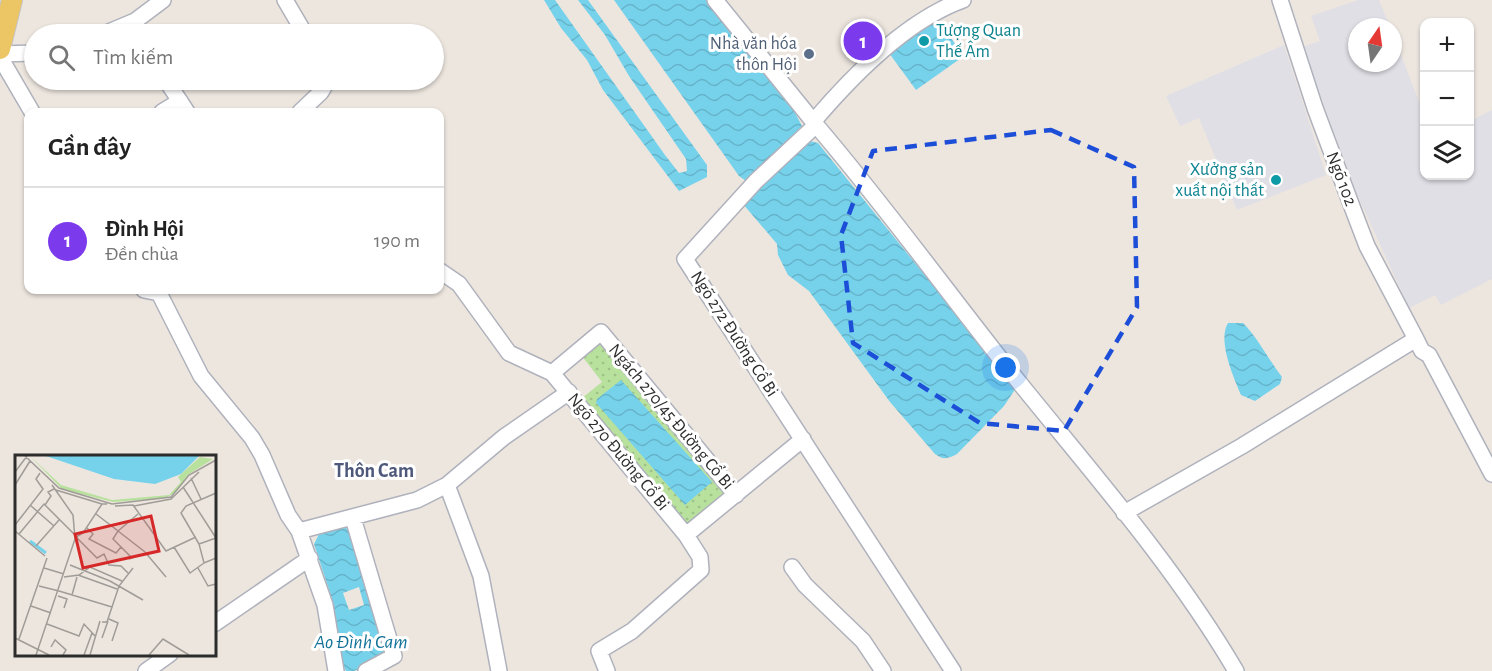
<!DOCTYPE html>
<html lang="vi">
<meta charset="utf-8">
<style>
body{margin:0;font-family:"Alegreya Sans",sans-serif;background:#f6f6f6;color:#222}
.controls{position:absolute;right:18px;top:18px;display:grid;overflow:hidden;border-radius:12px;box-shadow:0 2px 4px #0004}
.controls button{width:54px;height:54px;display:grid;place-items:center;padding:0;border:0;border-bottom:2px solid #e0e0e0;background:#fff;color:#222;font:30px sans-serif}
.compass{position:absolute;left:1348px;top:18px;width:54px;height:54px;border-radius:50%;background:#fff;box-shadow:0 2px 4px #0004;rotate:13deg}
.you{position:absolute;left:1006px;top:368px;width:21px;height:21px;margin:-15px;border:4px solid #fff;border-radius:50%;background:#1a73e8;box-shadow:0 0 0 9px #1a73e833}
.badge{display:grid;place-items:center;width:39px;height:39px;border-radius:50%;background:#7c3aed;color:#fff;font-size:20px;font-weight:700}
.pin{position:absolute;translate:-50% -50%;border:3px solid #fff;box-shadow:0 2px 6px #0006}
.list{margin:0;padding:0;list-style:none}
h2{display:flex;justify-content:space-between;align-items:center;height:78px;margin:0;padding:0 24px;font-size:26px}
h2 small{font-size:20px;font-weight:400;color:#767676}
.list li{display:grid;grid-template-columns:39px 1fr auto;gap:18px;align-items:center;box-sizing:border-box;height:108px;padding:0 24px;border-top:2px solid #e0e0e0}
.list b{display:block;font-size:22px;white-space:nowrap}
.list p{margin:0;font-size:20px;white-space:nowrap;color:#767676}
.list em{font-size:20px;font-style:normal;color:#767676}
.icon{flex:none;width:33px;height:33px;fill:none;stroke:currentColor;stroke-width:2;stroke-linecap:round;stroke-linejoin:round}
.map{position:relative;flex:none;width:1492px;height:671px;overflow:hidden}
.search{position:absolute;background:#fff;box-shadow:0 2px 4px #0004;left:24px;top:24px;width:420px;height:66px;display:flex;align-items:center;gap:15px;box-sizing:border-box;padding:0 21px;border-radius:33px;color:#767676;font-size:22px}
.panel{position:absolute;background:#fff;box-shadow:0 2px 4px #0004;left:24px;top:108px;width:420px;height:186px;border-radius:12px}
.map>svg:first-child{display:block}
</style>
<div class="map">
<svg width="1492" height="671" viewBox="0 0 1492 671">
<defs>
<pattern id="grass-dots" width="8" height="8" patternUnits="userSpaceOnUse" patternTransform="scale(1.5)"><rect width="8" height="8" fill="#b8e19d"/><path d="M2 2h.1M6 6h.1" fill="none" stroke="#9ec187" stroke-width="1.8" stroke-linecap="round"/></pattern>
<pattern id="water-waves" width="16" height="10" patternUnits="userSpaceOnUse" patternTransform="scale(1.5)"><rect width="16" height="10" fill="#76d2eb"/><path d="M0 5q4-4 8 0t8 0" fill="none" stroke="#66b4ca"/></pattern>
</defs>
<rect width="100%" height="100%" fill="#ede6df"/>
<!-- industrial -->
<path fill="#e0dfe6" d="M1358 0H1379L1390 27H1357V63H1393V35L1424 114V176H1470V121L1492 110V279L1441 305 1435 295 1409 308 1357 194 1302 47 1320 41 1311 16Z
M1284 45 1326 175 1237 210 1199 118 1180 126 1166 96Z"/>
<!-- grass -->
<path fill="url(#grass-dots)" d="M601 332 736 495 686 535 577 402 602 382 578 351Z"/>
<!-- water -->
<path fill="url(#water-waves)" fill-rule="evenodd" d="M544 0H555L665 155 679 173 687 171 686 159 629 76 605 35 578 0H588L707 165V177L679 191 603 90 587 60 561 28Z
M614 0H706L785 94 802 126 754 175 746 181 739 176Z
M937 19 964 56 916 90 889 53Z
M810 141 818 143 1016 388 1004 406 957 454C948 459 943 460 935 454L890 402 809 291 788 275 778 255 777 244 743 204 803 144Z
M1228 323H1243C1258 338 1268 359 1282 377L1280 384 1255 401 1241 395C1234 378 1217 341 1228 323Z
M621 380 712 482 685 505 596 403 597 399Z
M341 527 349 529 385 653 383 659 354 671H346L342 664 332 599 314 544 320 532ZM359 587 364 605 349 610 343 593Z"/>
<g fill="none" stroke-linecap="round" stroke-linejoin="round">
<defs>
<path id="minor" d="M285 0 305 34
M715 0 816 125 756 181 685 259 953 671
M1280 0 1315 108 1354 212 1367 246 1416 339 1422 351 1429 355 1492 474
M104 34 135 21 163 0
M0 54 34 53
M0 57 32 112
M166 80 187 112
M162 112 180 101
M300 112 321 92 328 80
M813 122C852 76 907 20 963 0
M816 125C887 208 950 296 1018 381 1094 475 1175 567 1236 671
M440 271 459 284 509 353 552 373 686 535 803 439
M144 290 159 293 201 376 252 438 262 455 288 515 299 531 417 500 447 485 481 576 499 671
M552 373 601 332 736 495
M447 485 504 437 569 392
M1124 513 1242 446 1416 339
M353 518 394 656 366 671
M299 531 325 605 336 671
M792 567 805 585 863 641 883 671
M214 624 310 558
M146 671 170 654
M607 671 599 651 632 631 701 570 700 557 686 535"/>
<path id="major" d="M0 49 12 0"/>
</defs>
<!-- minor casing -->
<use href="#minor" stroke="#afb2bc" stroke-width="18"/>
<!-- major casing -->
<use href="#major" stroke="#c4c4c4" stroke-width="22"/>
<!-- minor -->
<use href="#minor" stroke="#fff" stroke-width="15"/>
<!-- major -->
<use href="#major" stroke="#ecc565" stroke-width="20"/>
</g>
<!-- marked area -->
<path fill="none" stroke="#1d4ed8" stroke-width="4.5" stroke-dasharray="12 8" stroke-linejoin="round" d="M1051 130 1134 167 1137 307 1064 431 980 423 853 343 841 235 873 151Z"/>
<!-- markers -->
<g fill="#0f9aa8" stroke="#fff" stroke-width="2">
<circle cx="924" cy="41" r="6"/>
<circle cx="1276" cy="180" r="6"/>
</g>
<circle fill="#5c6f8a" stroke="#fff" stroke-width="2" cx="809" cy="54" r="6"/>
<g text-anchor="middle" dominant-baseline="central" stroke-width="6" stroke-linejoin="round" paint-order="stroke">
<!-- culture labels -->
<g font-size="18" fill="#0d838f" stroke="#fff" text-anchor="start">
<text x="936" y="31">Tượng Quan<tspan x="936" dy="21">Thế Âm</tspan></text>
<text x="1264" y="170" text-anchor="end">Xưởng sản<tspan x="1264" dy="21">xuất nội thất</tspan></text>
</g>
<!-- service labels -->
<g font-size="18" fill="#4e5e75" stroke="#fff" text-anchor="end">
<text x="797" y="44">Nhà văn hóa<tspan x="797" dy="21">thôn Hội</tspan></text>
</g>
<!-- street labels -->
<g font-size="18" fill="#2c2c2c" stroke="#fff">
<text transform="translate(1341 179) rotate(69)">Ngõ 102</text>
<text transform="translate(734 334) rotate(57)">Ngõ 272 Đường Cổ Bi</text>
<text transform="translate(671 417) rotate(50)">Ngách 270/45 Đường Cổ Bi</text>
<text transform="translate(618 452) rotate(50)">Ngõ 270 Đường Cổ Bi</text>
</g>
<!-- neighbourhood labels -->
<g font-size="20" font-weight="bold" fill="#4d587b" stroke="#fff">
<text x="374" y="471">Thôn Cam</text>
</g>
<!-- water labels -->
<g font-size="20" font-style="italic" fill="#127299" stroke="#fff">
<text x="361" y="642">Ao Đình Cam</text>
</g>
</g>
<!-- overview -->
<g transform="translate(15 455)">
<rect width="201" height="201" fill="#ede6df"/>
<path d="M15 1 46 30 97 45 154 40 166 27 163 22 185 2 198 4 174 19 162 36 151 43 98 47 47 34Z" fill="#b8e19d"/>
<path d="M31 1H184L166 19 140 29 99 24Z" fill="#76d2eb"/>
<path fill="none" stroke="#76d2eb" stroke-width="3" d="M15 86 31 98"/>
<path fill="none" stroke="#a09c97" stroke-width="1.5" d="M10 1 44 33 97 49 156 42 174 20 201 5M0 17 12 1M176 23 186 44M0 30 15 6M168 32 201 83M0 33V56M41 35 87 49M92 49H87L68 78 61 82 82 103 89 99 94 110 106 111 113 118M15 50 39 71M30 50 36 41 33 37 39 34M100 51 118 50 151 96 181 82M119 51 156 44 184 17M81 59 103 76 98 84 117 103 114 104M0 70 28 34 21 24 25 18M72 73 78 79 74 84 101 98 106 92M0 76 30 101M103 76 130 97 151 122M103 76 123 59M4 79 29 49 60 80M201 83 184 89 189 108 201 103M184 89 166 58 171 51 201 38M21 91 44 65M159 92 175 118 189 108M55 110 95 126 128 145M29 113 49 119M183 113 193 131 201 129M63 120 102 134M49 122 64 120 75 112 107 126M24 131 44 136M44 136 97 152 92 167H87M57 140 62 122M43 141 52 144 49 153M16 151 36 158M97 152 104 131 118 113M94 164 103 168 97 186M32 169 64 181 69 169 81 182M0 183 34 200M87 183 93 166M4 184 32 103M36 192 40 185 51 195 48 200M21 200 60 84 58 60 37 30M69 200 77 178M75 200 85 166M134 200 148 184 174 200"/>
<path fill="#d62828" fill-opacity="0.15" stroke="#d62828" stroke-width="3" d="M136 61 144 96 68 113 60 79Z"/>
<rect width="201" height="201" fill="none" stroke="#2c2c2c" stroke-width="3"/>
</g>
</svg>
<div class="controls">
<button>+</button>
<button>−</button>
<button><svg class="icon" aria-label="layers" viewBox="0 0 24 24"><path d="M12 4l9 5-9 5-9-5zM3 14l9 5 9-5"/></svg></button>
</div>
<svg class="compass" viewBox="-18 -18 36 36"><path d="M0-13l5 13h-10z" fill="#e53935"/><path d="M0 13l5-13h-10z" fill="#767676"/></svg>
<div class="you"></div>
<div class="pin badge" style="left:863px;top:41px">1</div>
<div class="search"><svg class="icon" aria-label="search" viewBox="0 0 24 24"><circle cx="10" cy="10" r="6"/><path d="M15 15l6 6"/></svg>Tìm kiếm</div>
<section class="panel">
<h2>Gần đây<small></small></h2>
<ul class="list">
<li><span class="badge">1</span><div><b>Đình Hội</b><p>Đền chùa</p></div><em>190 m</em></li>
</ul>
</section>
</div>
